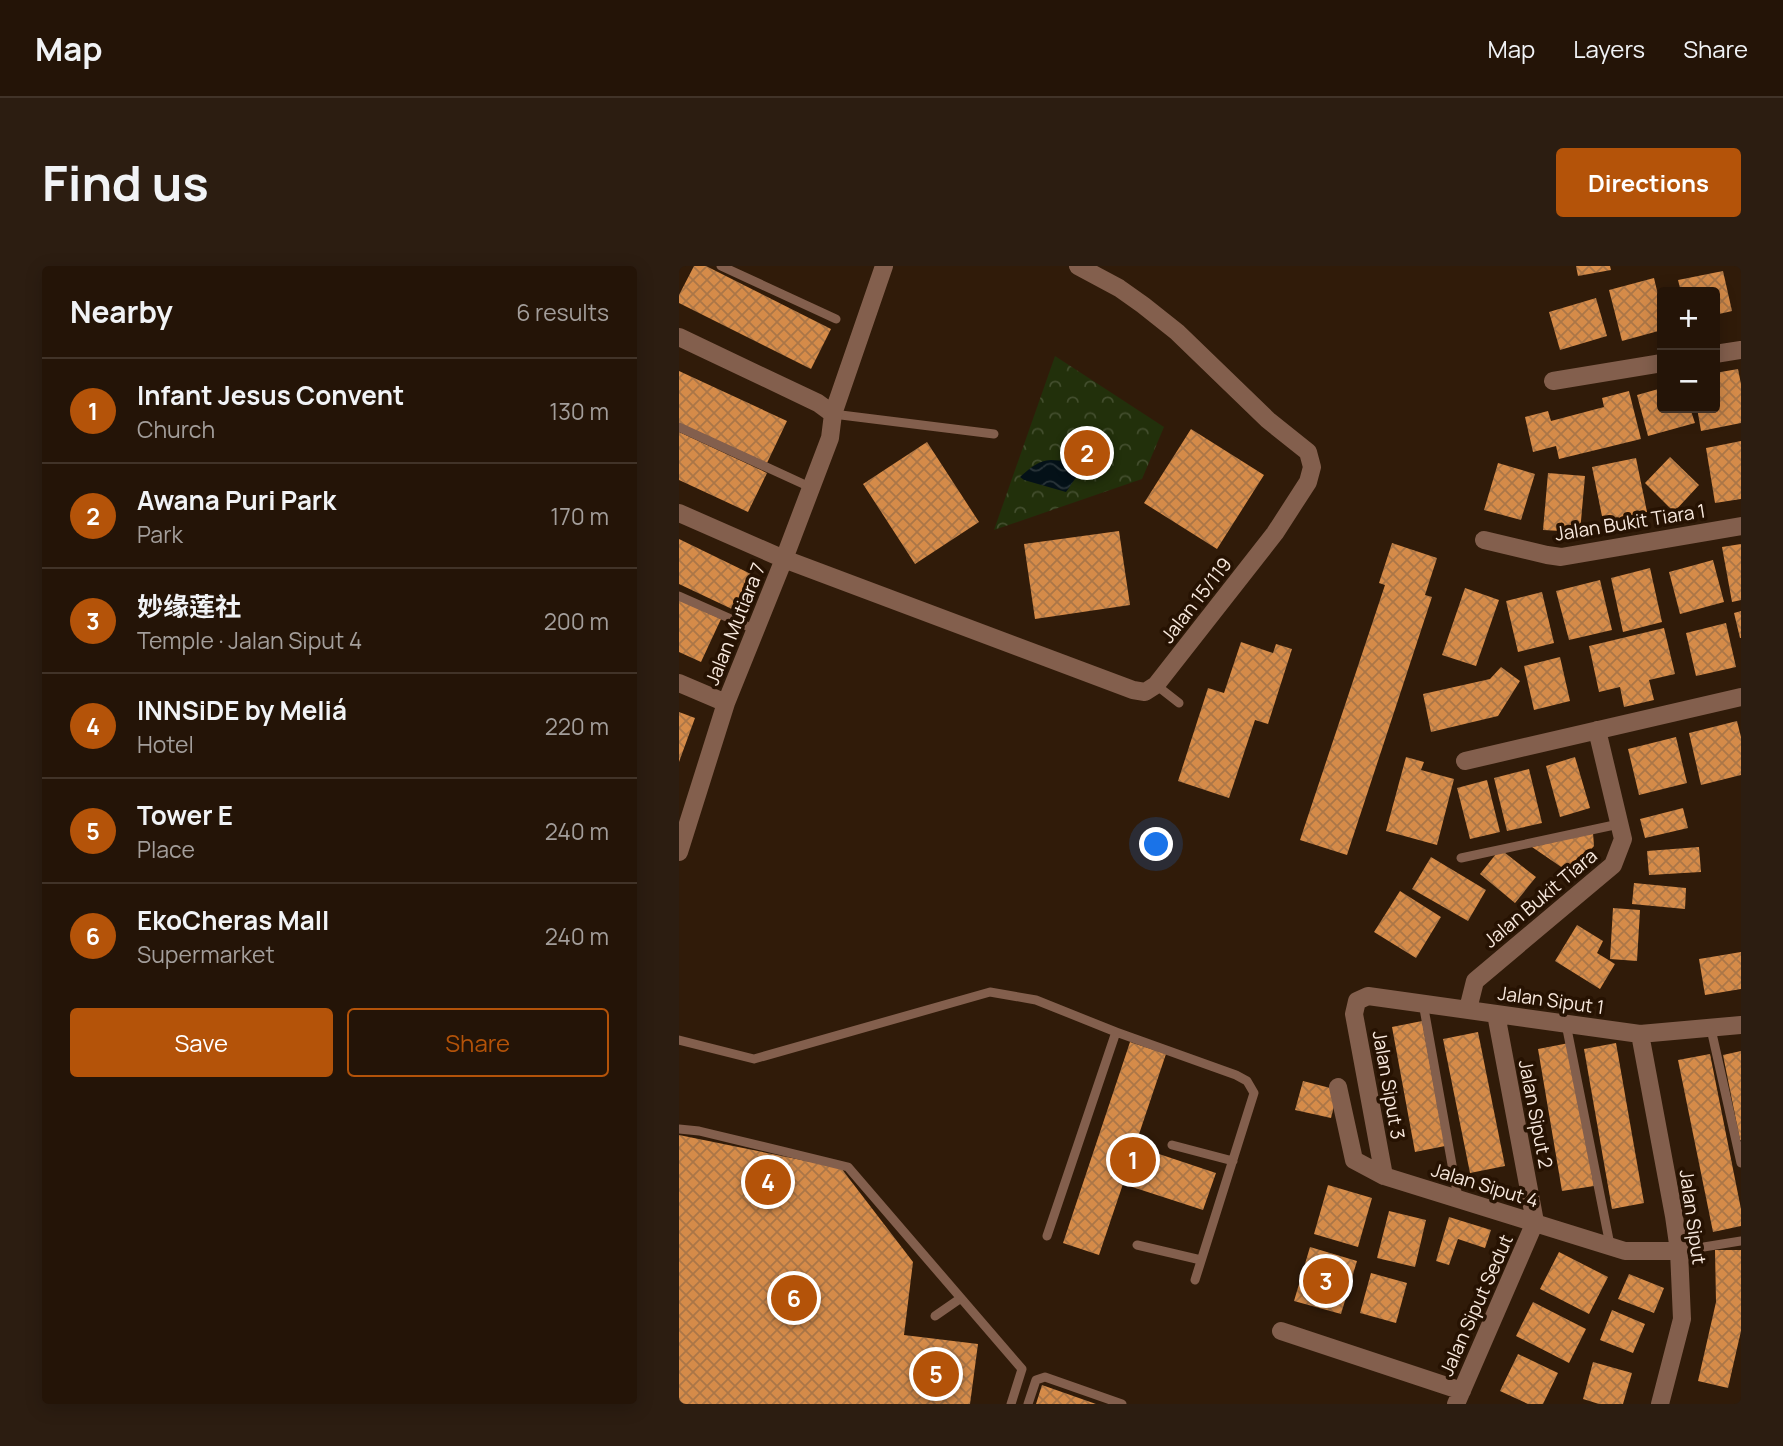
<!DOCTYPE html>
<meta charset="utf-8">
<style>
body{margin:0;font-family:Manrope,"Noto Sans SC",sans-serif;background:#2c1d11;color:#f1f3f6}
.controls{position:absolute;right:21px;top:21px;display:grid;overflow:hidden;border-radius:7px;box-shadow:0 4px 18px #0003}
.controls button{width:63px;height:63px;display:grid;place-items:center;padding:0;border:0;border-bottom:2px solid #413328;background:#241407;color:#f1f3f6;font:35px sans-serif}
.you{position:absolute;left:478px;top:579px;width:24px;height:24px;margin:-18px;border:5px solid #fff;border-radius:50%;background:#1a73e8;box-shadow:0 0 0 10px #1a73e833}
.badge{display:grid;place-items:center;width:46px;height:46px;border-radius:50%;background:#b45309;color:#fff;font-size:23px;font-weight:700}
.pin{position:absolute;translate:-50% -50%;border:4px solid #fff;box-shadow:0 2px 7px #0006}
.list{margin:0;padding:0;list-style:none}
h2{display:flex;justify-content:space-between;align-items:center;height:91px;margin:0;padding:0 28px;font-size:30px}
h2 small{font-size:23px;font-weight:400;color:#a39e9b}
.list li{display:grid;grid-template-columns:46px 1fr auto;gap:21px;align-items:center;box-sizing:border-box;height:105px;padding:0 28px;border-top:2px solid #413328}
.list b{display:block;font-size:26px;white-space:nowrap}
.list p{margin:0;font-size:23px;white-space:nowrap;color:#a39e9b}
.list em{font-size:23px;font-style:normal;color:#a39e9b}
.actions{display:flex;gap:14px;padding:21px 28px}
.actions a{flex:1;padding:16px 0;border:2px solid #b45309;border-radius:7px;text-align:center;font-size:24px;color:#b45309}
.actions .main{background:#b45309;color:#fff}
.map{position:relative;flex:none;width:1062px;height:1138px;overflow:hidden;border-radius:7px}
header{display:flex;align-items:center;gap:42px;box-sizing:border-box;height:98px;padding:0 35px;background:#241407;border-bottom:2px solid #413328}
header strong{font-size:33px}
nav{display:flex;gap:38px;margin-inline-start:auto;font-size:24px}
.intro{display:flex;align-items:center;justify-content:space-between;box-sizing:border-box;height:168px;padding:0 42px}
h1{margin:0;font-size:49px}
.button{padding:18px 32px;border-radius:7px;background:#b45309;color:#fff;font-size:24px;font-weight:700}
main{display:flex;gap:42px;padding:0 42px}
aside{flex:1;background:#241407;border-radius:7px;box-shadow:0 4px 18px #0003}
.map>svg:first-child{display:block}
</style>
<header>
<strong>Map</strong>
<nav><a>Map</a><a>Layers</a><a>Share</a></nav>
</header>
<div class="intro"><h1>Find us</h1><a class="button">Directions</a></div>
<main>
<aside>
<h2>Nearby<small>6 results</small></h2>
<ul class="list">
<li><span class="badge">1</span><div><b>Infant Jesus Convent</b><p>Church</p></div><em>130 m</em></li>
<li><span class="badge">2</span><div><b>Awana Puri Park</b><p>Park</p></div><em>170 m</em></li>
<li><span class="badge">3</span><div><b>妙缘莲社</b><p>Temple · Jalan Siput 4</p></div><em>200 m</em></li>
<li><span class="badge">4</span><div><b>INNSiDE by Meliá</b><p>Hotel</p></div><em>220 m</em></li>
<li><span class="badge">5</span><div><b>Tower E</b><p>Place</p></div><em>240 m</em></li>
<li><span class="badge">6</span><div><b>EkoCheras Mall</b><p>Supermarket</p></div><em>240 m</em></li>
</ul>
<div class="actions"><a class="main">Save</a><a>Share</a></div>
</aside>
<div class="map">
<svg width="1062" height="1138" viewBox="0 0 1062 1138">
<defs>
<pattern id="forest-crowns" width="20" height="18" patternUnits="userSpaceOnUse" patternTransform="scale(1.75)"><rect width="20" height="18" fill="#22300b"/><path d="M2 6a3 3 0 1 1 6 0M12 15a3 3 0 1 1 6 0" fill="none" stroke="#434e2e"/></pattern>
<pattern id="water-waves" width="16" height="10" patternUnits="userSpaceOnUse" patternTransform="scale(1.75)"><rect width="16" height="10" fill="#041118"/><path d="M0 5q4-4 8 0t8 0" fill="none" stroke="#293439"/></pattern>
<pattern id="building-cross-hatch" width="8" height="8" patternUnits="userSpaceOnUse" patternTransform="scale(1.75)"><rect width="8" height="8" fill="#d58b49"/><path d="M0 0l8 8M0 8l8-8" fill="none" stroke="#ab7647"/></pattern>
</defs>
<rect width="100%" height="100%" fill="#301b09"/>
<!-- forest -->
<path fill="url(#forest-crowns)" d="M376 90 485 161 463 213 315 264Z"/>
<!-- water -->
<path fill="url(#water-waves)" d="M405 183 413 191 424 195 429 198 428 203 425 206 415 202C397 206 397 213 387 226L345 214 341 211C350 203 360 194 372 194 380 194 388 196 396 194L401 185Z"/>
<!-- building -->
<path fill="url(#building-cross-hatch)" d="M15 0H27L152 63 132 103 0 37V29Z
M897 0H931L932 4 899 10Z
M1044 5 1053 45 1036 49V26H1002L999 14Z
M975 12 983 46V64L943 75 930 24Z
M917 32 928 70 881 84 870 46Z
M1059 103 1062 118V157L1022 165 1018 142H1036V107Z
M0 105 108 155 88 197 0 157Z
M983 122V142H1011L1016 157 969 170 958 129Z
M950 125 962 173 880 193 877 180 854 186 846 151 869 145 872 155 925 141 923 132Z
M512 163 585 209 538 283 465 237Z
M0 166 88 207 69 246 0 214Z
M1062 175V233L1036 237 1027 182Z
M248 176 300 256 236 298 184 218Z
M991 191 1020 219 995 246 966 217Z
M957 192 968 246 924 255 913 201Z
M819 197 856 208 842 254 805 244Z
M869 207 906 210 901 266 864 264Z
M440 265 451 339 356 353 345 278Z
M0 273 72 308 55 344 0 318Z
M713 277 758 292 746 329 753 331 668 589 621 574 706 319 700 317Z
M1062 278V334L1053 336 1043 281Z
M1034 294 1045 336 1001 348 990 306Z
M971 302 983 356 944 366 932 312Z
M921 314 933 364 890 374 877 325Z
M786 322 820 334 797 400 763 389Z
M863 326 875 377 839 386 827 335Z
M0 334 42 353 22 396 0 386Z
M1062 345V372H1061L1055 347Z
M1047 357 1057 401 1017 410 1007 367Z
M985 362 996 408 970 414 975 434 945 441 941 421 920 426 910 380Z
M562 376 594 387 597 378 613 383 589 458 576 454 550 532 499 515 529 422 545 427Z
M881 391 891 435 855 444 845 400Z
M822 401 841 415 819 450 752 466 744 428 811 413Z
M0 446 16 452 0 496Z
M1058 455 1062 471V509L1022 519 1010 467Z
M997 471 1008 517 960 529 949 483Z
M727 491 745 496 742 504 775 513 758 579 707 565Z
M896 491 911 542 881 551 867 500Z
M850 503 863 557 828 565 815 512Z
M808 514 821 566 791 573 778 522Z
M1004 542 1009 562 966 572 961 553Z
M914 567 915 580 891 607 853 581Z
M1020 581 1022 606 970 609 968 585Z
M821 583 857 611 836 637 801 608Z
M752 591 807 624 789 655 733 623Z
M955 617 1007 622 1006 643 953 638Z
M721 625 762 651 737 692 695 666Z
M934 642 961 644 958 695 931 693Z
M898 659 924 675 918 687 936 698 921 723 876 695Z
M1062 686V723L1026 729 1020 693Z
M743 755 766 880 736 886 713 761Z
M799 766 826 900 791 907 764 773Z
M451 776 487 788 456 880 537 907 524 944 444 918 420 989 384 977Z
M890 777 915 920 883 925 859 783Z
M937 777 965 937 933 943 905 783Z
M1062 785V874H1061L1044 789Z
M1031 788 1062 943V960L1034 966 999 794Z
M624 815 659 824 652 852 616 844Z
M0 869 162 902 234 996 225 1069 299 1078 291 1138H0Z
M649 919 693 932 679 981 635 968Z
M710 945 747 954 736 1001 698 992Z
M770 951 812 964 806 982 779 973 770 999 757 995Z
M631 981 678 995 662 1048 615 1035Z
M1036 984H1062V1065L1049 1122 1019 1115 1037 1036Z
M880 986 929 1011 910 1048 861 1023Z
M692 1007 728 1017 717 1057 681 1047Z
M950 1008 985 1022 975 1047 939 1033Z
M854 1036 907 1063 890 1097 837 1070Z
M933 1044 966 1058 954 1087 921 1074Z
M839 1088 879 1107 864 1138H849L821 1125Z
M914 1096 953 1107 944 1138H920L904 1133Z
M363 1119 417 1138H357Z"/>
<g fill="none" stroke-linecap="round" stroke-linejoin="round">
<!-- lane -->
<path stroke="#835f4d" stroke-width="9" d="M42 0 157 53
M154 148 315 168
M0 161 133 222
M0 330 77 364
M477 419 500 437
M782 592 940 558
M744 737 779 932
M887 758 931 979
M1032 763 1062 897
M437 766 557 809 568 815 575 827 516 1014
M0 774 75 793 311 726 357 734 437 766 368 970
M0 863 20 865 169 901 343 1103 332 1138
M493 879 554 895
M458 979 522 994
M1000 985 1062 975
M256 1050 282 1032
M349 1138 357 1114 366 1111 443 1138"/>
<!-- street -->
<path stroke="#835f4d" stroke-width="18" d="M0 71 139 137 154 148
M1036 88 1062 84
M874 115 983 97
M0 247 105 293 454 424 466 426 477 419 596 267 629 216 633 201 629 186 589 154 498 66 464 39 440 22 399 0
M805 274 868 289 882 291 1062 260
M0 417 47 437
M786 495 1062 431
M0 586 47 437 105 293 151 172 154 148 205 0
M789 743 796 715 934 599 944 573 918 464
M961 768 995 950 1000 985 1003 1053 981 1138
M659 821 675 894 705 910 946 985H1000
M705 910 675 748 678 735 689 730 961 768 1062 759
M602 1065 783 1125
M777 1138 856 956 817 748"/>
</g>
<g text-anchor="middle" dominant-baseline="central" stroke-width="7" stroke-linejoin="round" paint-order="stroke">
<!-- street labels -->
<g font-size="19" fill="#f8e9de" stroke="#261202">
<text transform="translate(951 256) rotate(-9)">Jalan Bukit Tiara 1</text>
<text transform="translate(517 334) rotate(-52)">Jalan 15/119</text>
<text transform="translate(56 358) rotate(-68)">Jalan Mutiara 7</text>
<text transform="translate(861 632) rotate(-40)">Jalan Bukit Tiara</text>
<text transform="translate(872 734) rotate(8)">Jalan Siput 1</text>
<text transform="translate(710 819) rotate(80)">Jalan Siput 3</text>
<text transform="translate(857 848) rotate(79)">Jalan Siput 2</text>
<text transform="translate(806 919) rotate(17)">Jalan Siput 4</text>
<text transform="translate(1014 951) rotate(82)">Jalan Siput</text>
<text transform="translate(797 1039) rotate(-66)">Jalan Siput Sedut</text>
</g>
</g>
</svg>
<div class="controls">
<button>+</button>
<button>−</button>
</div>
<div class="you"></div>
<div class="pin badge" style="left:454px;top:894px">1</div>
<div class="pin badge" style="left:408px;top:187px">2</div>
<div class="pin badge" style="left:647px;top:1015px">3</div>
<div class="pin badge" style="left:89px;top:916px">4</div>
<div class="pin badge" style="left:257px;top:1108px">5</div>
<div class="pin badge" style="left:115px;top:1032px">6</div>
</div>
</main>
